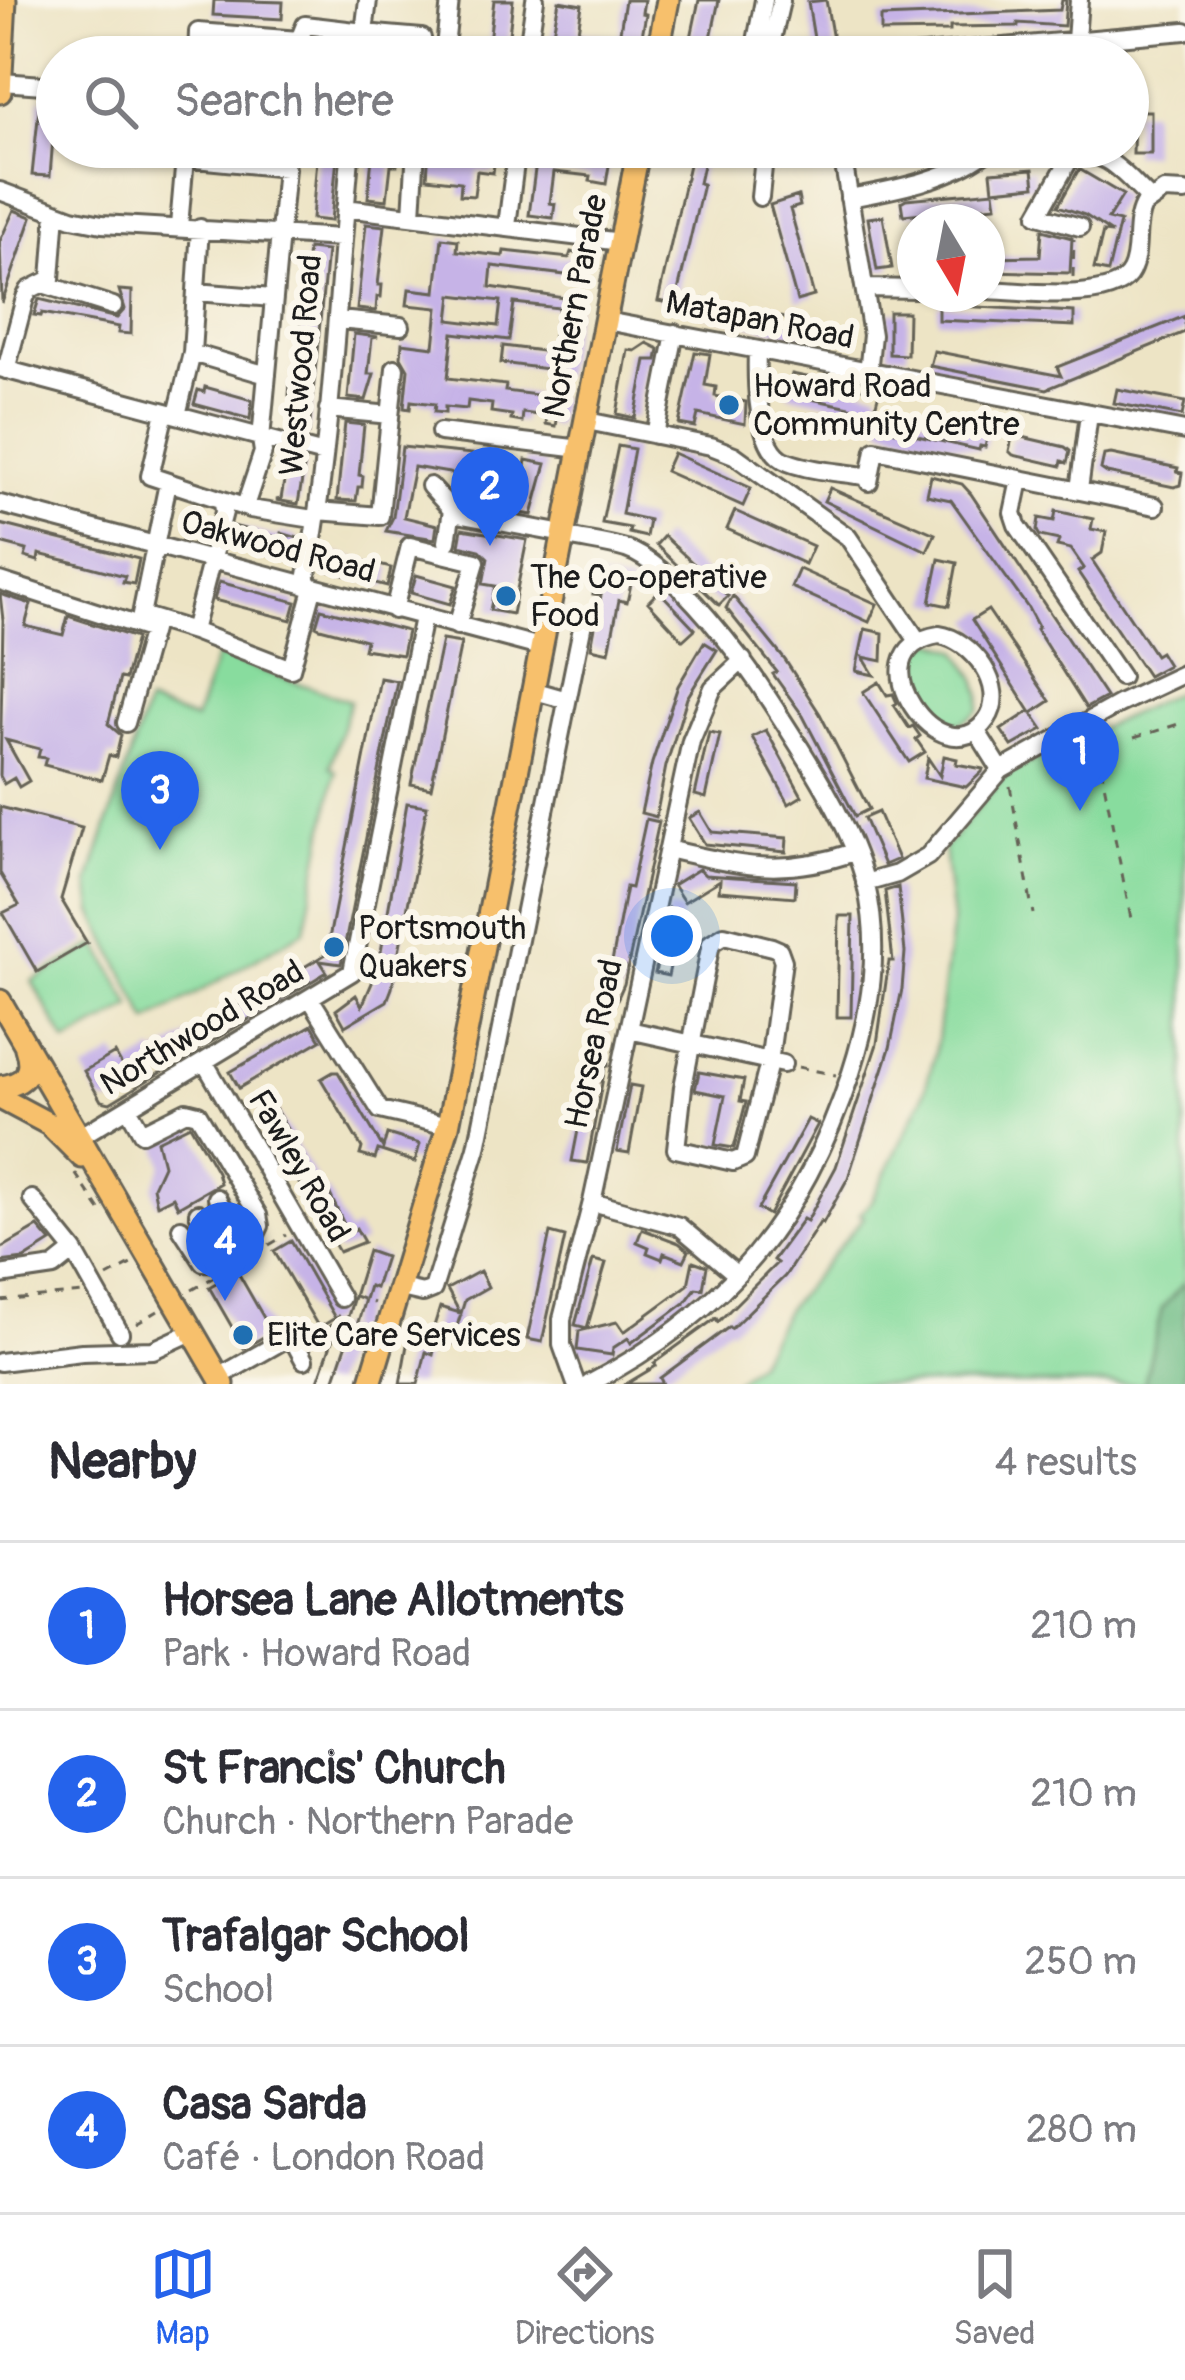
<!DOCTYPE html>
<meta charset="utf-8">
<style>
body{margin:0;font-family:Pangolin,sans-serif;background:#f7f7f7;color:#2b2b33}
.compass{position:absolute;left:897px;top:204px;width:108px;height:108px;border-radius:50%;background:#fff;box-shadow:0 3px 9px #0004;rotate:170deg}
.you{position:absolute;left:672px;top:936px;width:42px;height:42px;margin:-30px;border:9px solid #fff;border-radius:50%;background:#1a73e8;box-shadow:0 0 0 18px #1a73e833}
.badge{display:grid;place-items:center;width:78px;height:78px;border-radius:50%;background:#2563eb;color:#fff;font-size:39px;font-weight:700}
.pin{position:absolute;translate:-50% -99px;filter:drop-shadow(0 3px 6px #0008)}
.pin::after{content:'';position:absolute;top:63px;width:42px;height:36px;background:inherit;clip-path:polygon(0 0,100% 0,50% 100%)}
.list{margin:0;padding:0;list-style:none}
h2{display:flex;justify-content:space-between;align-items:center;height:156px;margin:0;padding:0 48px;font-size:51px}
h2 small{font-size:39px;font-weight:400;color:#7c7c81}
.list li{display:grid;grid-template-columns:78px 1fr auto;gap:36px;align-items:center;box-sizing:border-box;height:168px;padding:0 48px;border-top:3px solid #e1e1e2}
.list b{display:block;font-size:45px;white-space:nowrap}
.list p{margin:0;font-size:39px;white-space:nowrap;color:#7c7c81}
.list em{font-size:39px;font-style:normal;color:#7c7c81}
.icon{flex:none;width:66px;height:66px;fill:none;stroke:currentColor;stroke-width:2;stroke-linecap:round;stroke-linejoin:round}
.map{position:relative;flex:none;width:1185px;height:1384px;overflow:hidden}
.search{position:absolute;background:#fff;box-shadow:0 3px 9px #0004;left:36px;right:36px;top:36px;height:132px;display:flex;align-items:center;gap:30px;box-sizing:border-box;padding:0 42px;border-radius:66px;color:#7c7c81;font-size:45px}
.sheet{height:828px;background:#fff}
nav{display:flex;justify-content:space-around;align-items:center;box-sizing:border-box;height:168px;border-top:3px solid #e1e1e2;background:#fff;font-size:33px;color:#7c7c81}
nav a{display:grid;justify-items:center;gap:6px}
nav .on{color:#2563eb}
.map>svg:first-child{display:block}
</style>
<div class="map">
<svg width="1185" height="1384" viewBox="0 0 1185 1384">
<rect width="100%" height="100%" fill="#fbf7ec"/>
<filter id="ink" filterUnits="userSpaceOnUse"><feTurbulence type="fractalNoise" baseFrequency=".00833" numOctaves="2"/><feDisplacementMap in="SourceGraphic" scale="24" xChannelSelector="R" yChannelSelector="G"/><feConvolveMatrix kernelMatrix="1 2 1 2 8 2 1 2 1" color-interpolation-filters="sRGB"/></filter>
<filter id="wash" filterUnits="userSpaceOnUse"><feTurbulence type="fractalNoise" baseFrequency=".004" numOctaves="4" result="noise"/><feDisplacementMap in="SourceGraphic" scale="48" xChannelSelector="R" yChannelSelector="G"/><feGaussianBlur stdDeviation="2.7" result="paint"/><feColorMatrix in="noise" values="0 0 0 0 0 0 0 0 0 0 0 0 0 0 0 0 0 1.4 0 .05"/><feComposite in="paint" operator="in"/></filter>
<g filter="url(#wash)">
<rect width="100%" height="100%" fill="#ede4c5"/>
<!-- green -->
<path fill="#88dc9e" stroke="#527c5d" stroke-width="3" d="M934 641 958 650 976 679 981 696 979 710C935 751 905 699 909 656Z
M217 655 350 701 330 767 336 771 305 930 148 1022 93 912 89 882 147 704 195 720Z
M1185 688V1282L1162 1308 1144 1384H733L757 1362 786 1310 864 1217 860 1214 872 1201 922 1099 935 1055 952 921 944 849 1006 774Z
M98 944 132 1007 66 1043 32 981Z"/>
<!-- forest -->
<path fill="#6ebc85" stroke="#456c50" stroke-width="3" d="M1185 1282V1379L1182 1384H1144L1162 1308Z"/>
<g id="blocks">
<!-- building -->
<path fill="#c6b3e7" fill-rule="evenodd" d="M214 0 283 2 282 19 213 15Z
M494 0H513L507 52 488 50Z
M625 0H644L642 13 646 14 638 57 549 53 559 1 582 5 578 31 619 38Z
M699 0H719L707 57H687Z
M826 0 836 57H817L808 2Z
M1062 0H1066L1064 26 1018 23V26L950 27V31L881 32V17L1060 10Z
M40 99 56 100 50 176 32 175Z
M1134 111H1151V154H1133Z
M318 147H338L331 221 312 219Z
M373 147H399L397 165H391L387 200 368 198Z
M449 147H496L493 173 477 171 474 196 460 195 461 182 427 178 429 149 449 151Z
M538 147 593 151V147H612L606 184 590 181 591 176 554 172 550 203 555 204 553 218 529 215Z
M687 147H707L699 183 703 184 675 304 658 301 690 160 685 159Z
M1033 169 1035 186 993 190 991 172Z
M1079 169 1123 195 1108 219 1120 222 1108 272 1094 269 1103 232 1112 233 1085 215 1058 206Z
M994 191 996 206 903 215 901 202 906 199Z
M798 196 800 206 790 209 814 296 797 301 770 205Z
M14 210 32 217 2 303 0 241Z
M883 216 892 268 877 270 868 218Z
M366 224 385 226 378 285H382L381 297H377L376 311 357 309Z
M1042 230 1072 238 1070 273 987 271V257L1040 256Z
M442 238 458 240 457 251 503 256 504 251 569 258 571 252 586 256 582 277 492 266 490 287 578 300 562 377 546 373 547 369 501 363 503 346 550 352 559 308 514 303 509 340 453 333 448 378 506 385 505 391 561 398 556 426 546 424 547 416 523 413 522 422 511 420 512 415 491 412 492 404 468 401 467 409 445 407V413L434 412 435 404 411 401 410 409 404 408 408 369 401 357 402 343 434 347 438 308 407 305 409 289 436 292ZM452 295 501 301 498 326 449 320Z
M308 249 327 251 309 433 290 431 293 396 289 395 290 383 294 384Z
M119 290 132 291 131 334 118 333 119 327 42 313 41 316 34 315 39 299 117 318 125 309Z
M703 299 806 323 803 336 700 314Z
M938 305 1074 312V326L938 320Z
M889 312H908L907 355 889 354Z
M1185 316V332L1047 389 930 366 934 351 1061 376 1057 367Z
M354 334 378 337 372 338 368 374H374L366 400 348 398Z
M647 343 659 349 657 360H646L635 418 617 414 628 350 635 351Z
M695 352 710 354 705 385 716 387 715 396 746 402 745 424 698 414 695 427 679 424Z
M792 374 879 392 874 412 787 394Z
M205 387 252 400 250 419 194 404 198 390 204 392Z
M1117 389 1185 402 1182 416 1114 403Z
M880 408 983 430 988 434 985 447 980 446 979 450 882 428 883 424 877 423Z
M345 423 364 425 359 475 363 476 362 487H358L356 501 337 500Z
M1018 436 1065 447 1070 451 1067 463 1062 461 1061 466 1013 455 1009 451 1012 438Z
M618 446 634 449 622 514 649 520 646 537 629 533 630 528 602 523Z
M402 447 492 456 490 480 414 467 404 517 437 525 435 539 386 531 393 517Z
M673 453 751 488 743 506 665 471Z
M1111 454 1178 468 1177 472 1182 473 1180 485 1174 487 1107 473 1101 469 1104 455Z
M288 458 305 462 298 504 276 500 281 499 285 475 278 473 280 462 287 463Z
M526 460 546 464 532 515 510 511 511 504 519 506Z
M931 476 962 484 971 494 1106 697 1086 708 1036 629 1038 627 1028 608 951 500 927 495Z
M830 488 935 534 927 551 824 501Z
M735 511 813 546 805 564 727 529Z
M1056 511 1093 519 1091 529 1106 532 1102 553 1092 560 1155 655 1160 652 1168 665 1148 676 1078 572 1084 568 1071 549 1057 546 1059 540 1040 536 1037 531 1039 518 1054 521Z
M0 524 139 559 134 584 123 582 125 576 72 562 39 554 38 561 25 557 27 550 0 543Z
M233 526 280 538 281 533 298 538 292 561 229 544Z
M462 529 527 540 512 614 490 610 495 586 483 584 488 558 480 550 459 545Z
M664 536 728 596 719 605 656 545Z
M329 552 391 568 387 586 324 570Z
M939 559 957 563 949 606 930 602Z
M799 569 877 604 869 622 791 587Z
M416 575 456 586 450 604 411 593Z
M596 577 631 584 627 602 619 600 609 652 591 648 601 595 593 594Z
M219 582 296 602 291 620 214 600Z
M659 591 695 629 683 640 648 602Z
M0 594 31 604 25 626 63 635 68 616 136 638 125 679 120 678 108 724 121 735 116 757 109 755 102 780 44 765 46 758 38 757 40 749 6 740 29 781 19 787 14 778 4 784 0 776 3 620Z
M733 596 785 660 820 714 869 809 855 816 803 716 773 674 777 672 726 608Z
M321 609 407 631 402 655 364 649 366 640 320 628 316 626Z
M988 610 1050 701 1032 713 1043 729 1012 746 1001 730 1030 711 972 620Z
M865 629 883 633 882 661 863 657 874 675 856 671Z
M442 640 461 643 431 788 411 784Z
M704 642 717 650 687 698 666 766 656 817 641 813 652 763 678 686Z
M380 678 397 681 341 964 320 961 327 972 110 1103 101 1101 84 1071 115 1053 124 1069 154 1051 156 1055 326 954Z
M879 682 887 695 893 694 897 703 894 705 909 728 913 726 920 736 916 739 925 752 909 762 863 692Z
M766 730 802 796 789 804 752 737Z
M709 732 720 734 706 798 695 795Z
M944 756 957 759 956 764 983 769 982 772 966 787 924 778 928 758 940 776Z
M407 803 427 806 392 988 387 1001 345 1026 336 1010 356 995 362 1006 378 969Z
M0 807 82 828 61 899 87 943 37 972 3 913 19 905 0 873Z
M700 812 712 832 787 838 786 852 705 844 689 818Z
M878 812 898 859 884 865 864 818Z
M646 819 659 822 624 984 610 1015 597 1010 608 983 626 887 631 888Z
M699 869 705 875 796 881 795 897 719 891 720 880 684 902 673 885Z
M898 887 905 952 902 989 890 1048 848 1178 823 1223 821 1221 785 1276 731 1329 729 1327 660 1378 663 1384H626L656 1366 654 1363 716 1318 718 1322 777 1263 773 1260 803 1219 807 1221 836 1167 877 1044 889 961H893L885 891Z
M669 908 682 911 668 976 655 973Z
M839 916H853L851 1017H837Z
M312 1025 321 1040 239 1088 230 1072Z
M607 1030 608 1066 605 1067 587 1163 572 1161 590 1069 595 1070 594 1031Z
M333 1072H338L383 1148 387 1134 420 1144 415 1162 378 1150 375 1159 360 1155 362 1148 321 1079Z
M699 1072 744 1080 740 1101 746 1102 734 1148 715 1145 725 1096 695 1090Z
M630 1085 641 1087 629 1153 617 1151Z
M273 1105 324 1192 328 1190 348 1233 356 1228 364 1242 339 1252 258 1113Z
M808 1119 818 1124 769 1215 758 1209Z
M190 1125 217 1172 220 1183 178 1207 173 1197 157 1205 153 1187 163 1165 157 1141Z
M38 1227 51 1242 24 1259 0 1262V1249Z
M642 1229 679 1243 689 1251 684 1261 664 1253 662 1259 647 1253 649 1247 637 1242Z
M550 1233 565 1237 542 1342 527 1339Z
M291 1241 335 1318 319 1328 274 1251Z
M368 1251 385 1257 375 1288 369 1286 355 1332 344 1329Z
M593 1260 606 1263 587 1328 575 1325Z
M693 1261 707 1266 703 1289 696 1288 685 1303 631 1343 628 1338 613 1348 612 1355 577 1350 579 1331 617 1322 624 1332 688 1285Z
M237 1271 272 1332 244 1348 209 1287Z
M480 1271 488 1287 465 1300 451 1346 430 1339 440 1307 460 1313 447 1289Z
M338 1324 348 1340 333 1384H317Z
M409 1334 436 1343 433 1355 426 1352 418 1384H400Z"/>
</g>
</g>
<g filter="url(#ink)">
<use href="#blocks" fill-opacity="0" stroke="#656257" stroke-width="3"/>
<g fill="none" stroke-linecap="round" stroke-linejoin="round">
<defs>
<path id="minor" d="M364 33 422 38 423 57
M299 40 305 25 364 32
M1076 40 1079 0
M197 57 198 32 299 40 298 57
M361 57 368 0
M444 57 450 0
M527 57 535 0
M753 57 764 0
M768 57 781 1
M891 57 1185 31
M2 82 57 86
M841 147 872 335 868 373
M0 191 72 218 102 224 342 238
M760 197 765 147
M849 198C897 189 954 179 992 147
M345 208 621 242
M412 215 416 147
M179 226 185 158 286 168 261 439 263 452 245 506
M507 226 517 147
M1080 227 1038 215 1072 155C1106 147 1126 177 1149 198
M43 284 113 306
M866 288 915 289
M987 290C1021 291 1115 305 1131 271 1141 251 1133 226 1143 206L1164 191 1185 192
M196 292 273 298
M339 320 401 326
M606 321 1185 431
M757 350C756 379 756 451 788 462 811 471 840 472 864 476
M192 353 267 375
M0 368 324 454
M6 370 25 298 29 290 51 279 56 212
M328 409 390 415
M165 412 150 476 250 509 313 519
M177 415 192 353 200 228
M587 421 711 446 734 455 848 537 918 641
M440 432 581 449
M655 435 675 333
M1020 480 1013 513 1017 525 1121 677
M869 482 875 450 1155 506
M168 483 141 615 193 631
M430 486 452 510 447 542
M1079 490 1089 414
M223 501 224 512 193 631 291 669 313 589
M0 504 540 647
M318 511 380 516 395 368
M452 513 564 534
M563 536C584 541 606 543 626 549 674 565 747 664 774 707 807 758 852 826 866 885 881 949 871 1011 851 1073 803 1219 727 1312 589 1384
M0 581 152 630 126 723
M305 586C332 443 337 293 351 147
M394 610 410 546 476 562 457 626
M939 635C971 639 1009 687 987 719 943 783 849 649 939 635Z
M532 690 567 700
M976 730 1001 770
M668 849C739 866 783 877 854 852
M865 883 897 874 928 856 1001 770 1119 704 1185 673
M724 935 772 947 779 950 783 961 769 1063 745 1157 733 1162 676 1149 683 1087 711 943Z
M310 998 380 1110 448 1126
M629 1030 783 1064
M205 1063 341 1298
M128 1108 142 1133 186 1111 198 1114 258 1215 260 1226C252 1247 226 1265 203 1262L181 1228
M81 1136 352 972 423 617
M217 1198 244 1249
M592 1202 679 1226 737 1275
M198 1213 225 1258
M74 1251 120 1333
M0 1275 54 1267 74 1251 32 1199
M401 1288 423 1293 433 1289 477 1148 584 618
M0 1362 82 1352 153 1350 192 1332
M219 1377 291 1336 304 1360
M576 1384 562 1345V1319L592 1202 691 741 713 688 743 660"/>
<path id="major" d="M657 57 668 0
M0 92 5 0
M0 1001 223 1384
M0 1087C25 1084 34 1072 26 1048
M0 1098 49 1124 82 1157
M370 1384 448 1126 639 147"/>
</defs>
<!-- minor casing -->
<use href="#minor" stroke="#656257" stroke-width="22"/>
<!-- major casing -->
<use href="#major" stroke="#656257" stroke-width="27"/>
<!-- path -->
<path stroke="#656257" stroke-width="3" stroke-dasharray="9 9" stroke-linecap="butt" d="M1073 277 1074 239
M1094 732 1132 924
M1134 738 1185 722
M1010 786 1033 914
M798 1067 836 1075
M75 1173 100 1210
M269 1245 286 1235
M107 1277 131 1264
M192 1290 214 1277
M355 1296 374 1303
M0 1301 82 1293
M136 1324 158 1311
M314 1345 339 1315"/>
<!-- minor -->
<use href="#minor" stroke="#fff" stroke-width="16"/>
<!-- major -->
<use href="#major" stroke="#f7c06c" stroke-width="21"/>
</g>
</g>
<!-- markers -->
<g fill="#1f6fb2" stroke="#fbf7ec" stroke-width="4.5">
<circle cx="729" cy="405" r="12"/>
<circle cx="506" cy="596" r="12"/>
<circle cx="334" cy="947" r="12"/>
<circle cx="243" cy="1335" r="12"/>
</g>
<g text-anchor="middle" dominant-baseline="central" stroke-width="12" stroke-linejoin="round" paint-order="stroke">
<!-- street labels -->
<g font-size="33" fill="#1c1c1c" stroke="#fbf7ec">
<text transform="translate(575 306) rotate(-79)">Northern Parade</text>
<text transform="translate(760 320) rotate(11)">Matapan Road</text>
<text transform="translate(301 365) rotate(-85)">Westwood Road</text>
<text transform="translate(278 547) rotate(15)">Oakwood Road</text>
<text transform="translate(202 1028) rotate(-31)">Northwood Road</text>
<text transform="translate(594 1044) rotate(-78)">Horsea Road</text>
<text transform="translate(299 1166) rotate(60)">Fawley Road</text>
</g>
<!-- poi labels -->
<g font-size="33" fill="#1c1c1c" stroke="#fbf7ec" text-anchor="start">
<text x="753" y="386">Howard Road<tspan x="753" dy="38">Community Centre</tspan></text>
<text x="530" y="577">The Co-operative<tspan x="530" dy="38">Food</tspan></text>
<text x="358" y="928">Portsmouth<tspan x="358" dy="38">Quakers</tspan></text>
<text x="267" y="1335">Elite Care Services</text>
</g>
</g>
</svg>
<svg class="compass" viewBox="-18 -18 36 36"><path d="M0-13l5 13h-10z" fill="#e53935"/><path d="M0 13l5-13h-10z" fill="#7c7c81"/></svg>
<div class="you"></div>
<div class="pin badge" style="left:1080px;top:811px">1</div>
<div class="pin badge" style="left:490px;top:546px">2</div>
<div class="pin badge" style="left:160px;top:850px">3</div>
<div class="pin badge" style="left:225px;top:1301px">4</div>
<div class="search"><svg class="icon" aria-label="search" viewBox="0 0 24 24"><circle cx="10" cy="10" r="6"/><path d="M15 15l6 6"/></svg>Search here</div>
</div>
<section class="sheet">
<h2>Nearby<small>4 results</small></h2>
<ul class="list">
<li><span class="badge">1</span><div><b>Horsea Lane Allotments</b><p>Park · Howard Road</p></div><em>210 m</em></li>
<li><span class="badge">2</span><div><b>St Francis' Church</b><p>Church · Northern Parade</p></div><em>210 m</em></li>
<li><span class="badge">3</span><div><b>Trafalgar School</b><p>School</p></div><em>250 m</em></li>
<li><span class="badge">4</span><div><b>Casa Sarda</b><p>Café · London Road</p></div><em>280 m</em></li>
</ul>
</section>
<nav>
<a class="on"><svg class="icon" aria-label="map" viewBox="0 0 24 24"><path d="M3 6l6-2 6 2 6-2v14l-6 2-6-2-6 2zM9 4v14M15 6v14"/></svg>Map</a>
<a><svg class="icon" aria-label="directions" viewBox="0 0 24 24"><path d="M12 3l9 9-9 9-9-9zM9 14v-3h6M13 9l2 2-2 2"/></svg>Directions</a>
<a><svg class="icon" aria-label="saved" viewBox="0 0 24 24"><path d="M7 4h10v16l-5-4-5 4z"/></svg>Saved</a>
</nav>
